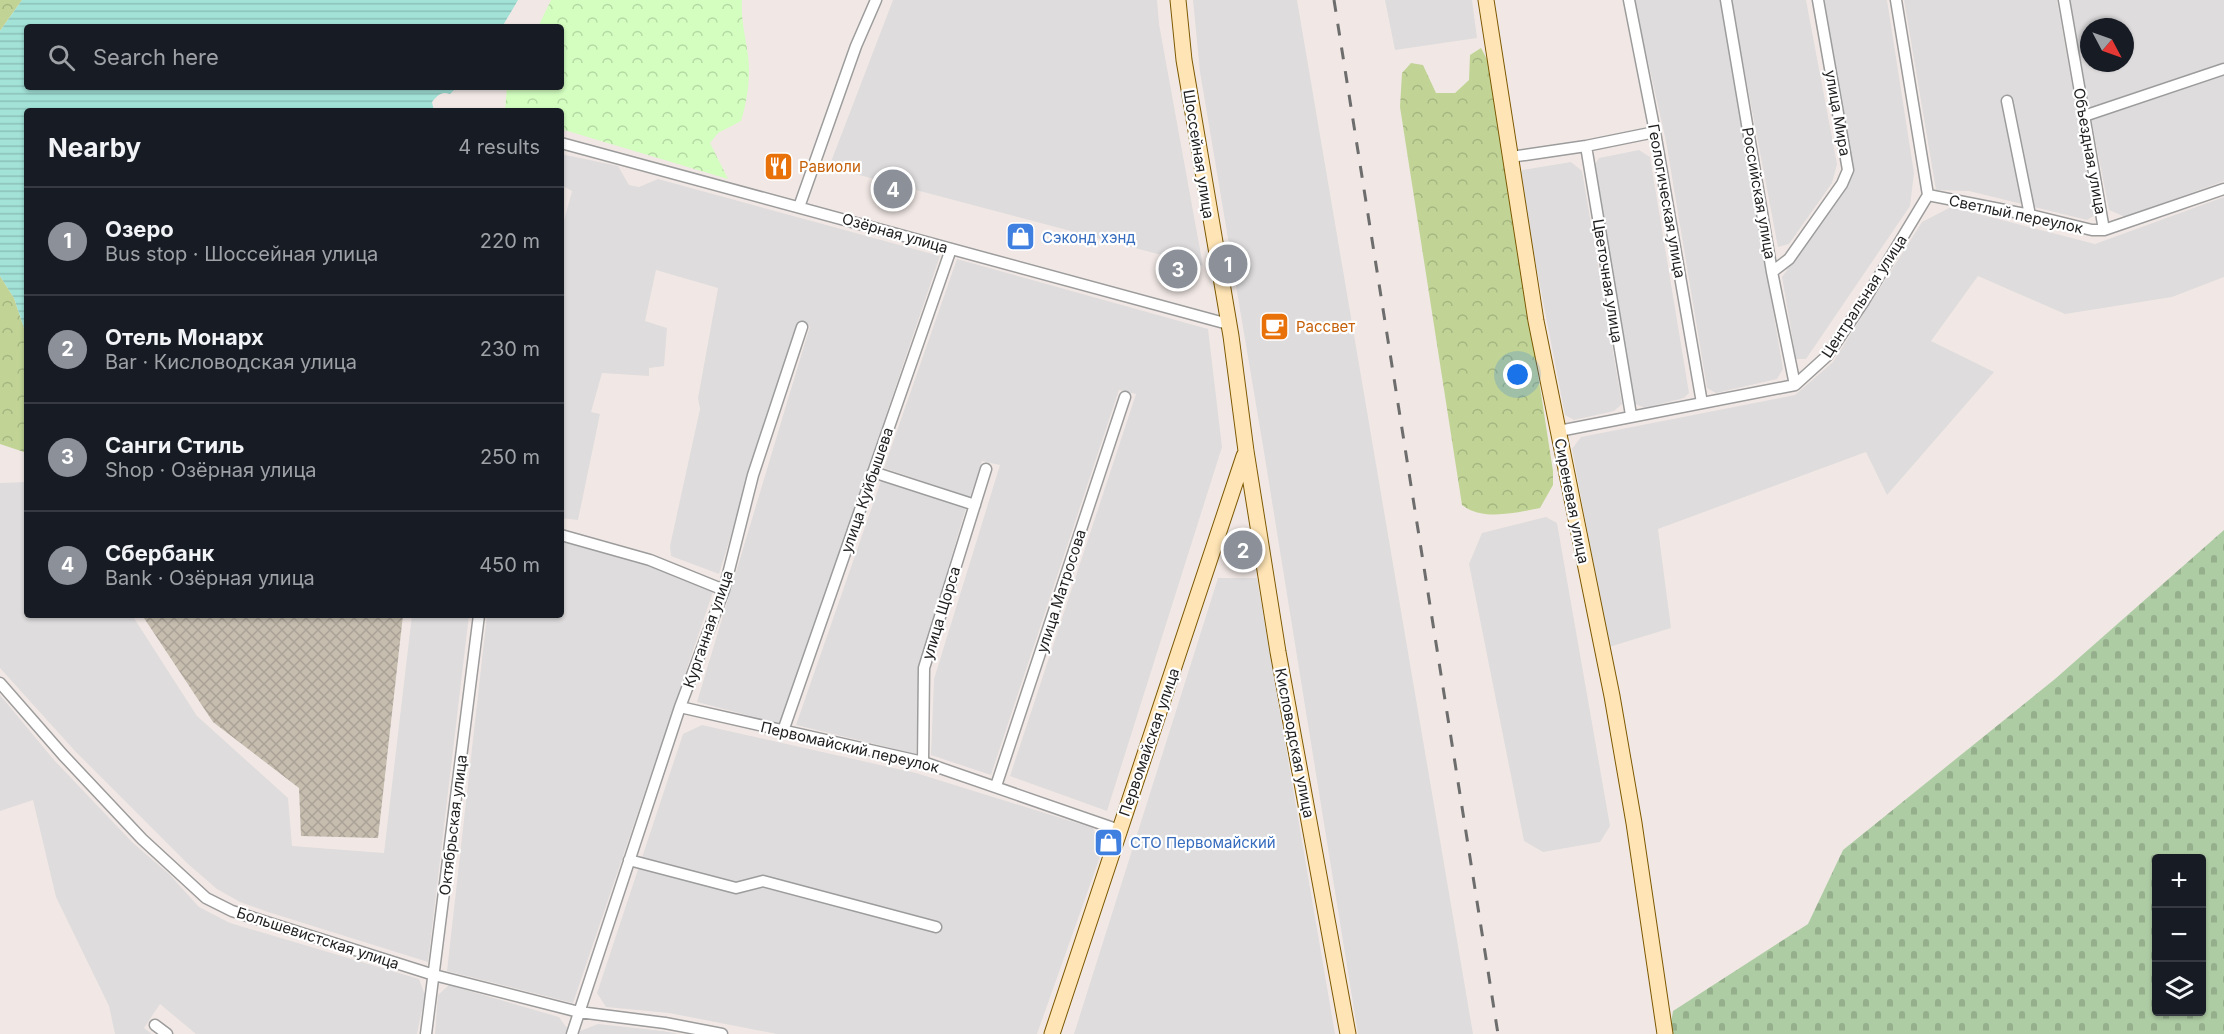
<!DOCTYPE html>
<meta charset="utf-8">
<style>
body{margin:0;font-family:Inter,sans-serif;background:#242831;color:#f1f3f6}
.controls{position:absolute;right:18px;bottom:18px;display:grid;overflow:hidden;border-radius:6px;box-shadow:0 2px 4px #0004}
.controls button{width:54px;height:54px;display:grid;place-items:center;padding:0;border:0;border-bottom:2px solid #363941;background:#171b24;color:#f1f3f6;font:30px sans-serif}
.compass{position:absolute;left:2080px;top:18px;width:54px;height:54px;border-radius:50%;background:#171b24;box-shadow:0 2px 4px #0004;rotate:131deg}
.you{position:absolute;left:1518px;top:375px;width:21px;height:21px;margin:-15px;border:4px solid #fff;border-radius:50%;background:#1a73e8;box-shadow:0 0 0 9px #1a73e833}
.badge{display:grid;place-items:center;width:39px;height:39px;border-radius:50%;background:#8c9099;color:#fff;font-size:20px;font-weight:700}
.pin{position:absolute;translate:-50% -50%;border:3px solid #fff;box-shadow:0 2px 6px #0006}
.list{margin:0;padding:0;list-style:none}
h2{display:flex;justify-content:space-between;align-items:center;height:78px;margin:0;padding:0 24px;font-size:26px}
h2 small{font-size:20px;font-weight:400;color:#9ea1a6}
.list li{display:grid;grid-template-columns:39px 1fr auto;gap:18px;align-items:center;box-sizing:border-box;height:108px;padding:0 24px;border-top:2px solid #363941}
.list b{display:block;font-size:22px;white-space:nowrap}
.list p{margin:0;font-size:20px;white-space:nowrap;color:#9ea1a6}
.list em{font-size:20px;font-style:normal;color:#9ea1a6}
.icon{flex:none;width:33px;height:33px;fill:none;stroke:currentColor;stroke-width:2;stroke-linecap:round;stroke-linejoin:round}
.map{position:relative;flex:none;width:2224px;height:1034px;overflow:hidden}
.search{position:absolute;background:#171b24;box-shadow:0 2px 4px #0004;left:24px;top:24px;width:540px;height:66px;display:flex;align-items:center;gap:15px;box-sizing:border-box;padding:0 21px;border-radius:6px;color:#9ea1a6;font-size:22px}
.panel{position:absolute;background:#171b24;box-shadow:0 2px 4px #0004;left:24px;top:108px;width:540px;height:510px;border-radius:6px}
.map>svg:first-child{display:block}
</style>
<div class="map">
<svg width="2224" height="1034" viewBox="0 0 2224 1034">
<defs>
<pattern id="construction-cross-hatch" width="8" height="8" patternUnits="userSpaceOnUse" patternTransform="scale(1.5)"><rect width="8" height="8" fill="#c6bdaf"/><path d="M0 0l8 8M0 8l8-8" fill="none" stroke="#aaa296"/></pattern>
<pattern id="forest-crowns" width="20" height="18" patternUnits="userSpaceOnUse" patternTransform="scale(1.5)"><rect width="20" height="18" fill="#c1d496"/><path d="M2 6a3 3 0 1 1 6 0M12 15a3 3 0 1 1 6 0" fill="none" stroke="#a5b681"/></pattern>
<pattern id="cemetery-stones" width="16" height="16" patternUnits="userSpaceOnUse" patternTransform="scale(1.5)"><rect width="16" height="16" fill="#aecca4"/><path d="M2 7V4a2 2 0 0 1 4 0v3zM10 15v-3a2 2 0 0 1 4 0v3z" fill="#95af8d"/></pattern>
<pattern id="park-crowns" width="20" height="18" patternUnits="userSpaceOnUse" patternTransform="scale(1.5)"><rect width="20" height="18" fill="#d3febf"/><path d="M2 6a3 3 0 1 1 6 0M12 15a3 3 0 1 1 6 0" fill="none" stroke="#b5d9a4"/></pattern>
<pattern id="water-rules" width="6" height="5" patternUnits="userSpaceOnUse" patternTransform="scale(1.5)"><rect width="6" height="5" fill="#a2e2d7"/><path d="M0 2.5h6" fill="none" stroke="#8bc1b8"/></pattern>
</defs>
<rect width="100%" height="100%" fill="#f1e8e5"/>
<!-- residential -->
<path fill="#dedcdd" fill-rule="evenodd" d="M893 0H1157L1159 24 1203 266 829 167Z
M1193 0H1297L1473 1034H1358L1264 452 1200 72Z
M1385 0H1472L1477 38 1395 50Z
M1634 0H1720L1783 369 1777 379 1716 393 1707 388 1666 141Z
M1731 0H1806L1837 164 1832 183 1789 244 1778 247Z
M1817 0H1887L1914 173 1910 206 1806 359H1796L1782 277 1844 191 1849 168Z
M1904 0H2057L2095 215 2087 220 1969 191 1936 190Z
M2068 0H2224V181L2125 217 2109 210ZM2089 27H2125V63H2089Z
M1639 150 1650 157 1689 393 1684 398 1645 408 1635 404 1593 167 1599 158Z
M561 154 618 166 629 185 639 187 658 179 940 256 781 724 697 702 810 326 797 324 719 574 671 556 670 546 700 409 698 398 718 288 656 270 645 321 667 328 664 366 649 368V376L602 373 591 412 600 414 578 520 561 518V232L572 191 561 185Z
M1571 162 1582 171 1622 404 1614 411 1574 420 1565 415 1519 177 1522 170Z
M2224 197V277L2172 297 2065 314 1978 276 1931 341 1994 372 1887 495 1866 452 1658 529 1671 628 1609 647 1572 449 1581 437 1795 395 1833 362 1922 222 1951 207 2095 244Z
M957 259 1208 329 1222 447 1107 811 1010 776 1136 394 1119 390 991 775 931 755 934 679 1000 465 982 461 970 497 884 468Z
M881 481 966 508 919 666 916 754 796 725Z
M27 482V615H132L197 716 288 798 292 846 384 853 412 615H469L428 962 268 912 240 902 217 889 188 864 75 751 0 668V483Z
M1546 517 1557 523 1610 826 1600 842 1543 852 1524 841 1469 564 1482 533Z
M561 541 648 564 713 592 573 1003 447 971 487 615H561Z
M1218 578H1257L1335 1034H1074Z
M0 695 54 760 133 843 169 874 199 907 230 923 419 979 425 995 417 1034H196L160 1004 144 1028 152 1034H115L109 1006 56 897 33 800 0 811Z
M702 725 916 773 1093 828 1102 851 1037 1034H777L669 1013 606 1007 597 993 683 734Z
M449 985 559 1017 567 1028 565 1034H435L438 995Z
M598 1024 663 1031 679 1034H579L580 1031Z"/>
<!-- construction -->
<path fill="url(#construction-cross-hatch)" d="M142 615H403L378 838 301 836 299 788 213 722Z"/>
<!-- forest -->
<path fill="url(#forest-crowns)" d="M0 0H22L0 31Z
M1481 48 1490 65 1553 471V485L1540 508C1516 513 1482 521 1462 505L1400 107 1402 73 1411 63 1423 65 1436 93H1455L1469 80 1470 55Z
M0 276 14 298 27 337V453L0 444Z"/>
<!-- cemetery -->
<path fill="url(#cemetery-stones)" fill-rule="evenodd" d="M2224 530V1034H1669L1673 1011 1808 924 1843 850 2055 679ZM2156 858H2202V1012H2156Z"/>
<!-- park -->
<path fill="url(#park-crowns)" d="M551 0H742C740 24 749 46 749 70 749 87 746 105 741 121L718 133 710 143 728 179 561 129V111H505L507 87H561V27H538Z"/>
<!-- water -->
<path fill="url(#water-rules)" d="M22 0H518L502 27H27V87H457L450 94C441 91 438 95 432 102L434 111H27V337L14 298 0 276V31Z"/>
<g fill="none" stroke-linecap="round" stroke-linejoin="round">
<defs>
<path id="street" d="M1629 0 1655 132 1702 403
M1726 0 1772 272 1795 385
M2064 0 2104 230
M2007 101 2030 215
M2084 116 2224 69
M561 143 1228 324
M1586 146 1631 415
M1511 157 1586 146 1655 132
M1928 195 2030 215 2092 230H2104L2224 189
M799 207 856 46 876 0
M1772 272 1789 259 1842 184 1848 170 1818 0
M1559 431 1795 385 1827 356 1864 301 1928 195 1896 0
M873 472 975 505
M561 535 650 560 724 590
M0 683 63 755 142 839 206 898 232 911 434 975 579 1012 665 1023 722 1034
M680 707 923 762 1119 830
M783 731 951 249
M923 762 924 668 986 469
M996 786 1125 397
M629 860 736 888 763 881 936 927
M155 1025 167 1034
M426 1034 479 615
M572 1034 680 707 724 590 753 475 802 327"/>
<path id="secondary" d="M1178 0 1184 60 1231 336 1246 451 1278 652 1348 1034
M1486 0 1536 321 1612 696 1634 823 1665 1034
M1052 1034 1244 456"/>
</defs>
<!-- street casing -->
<use href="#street" stroke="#9c9c9c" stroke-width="13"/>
<!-- secondary casing -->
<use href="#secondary" stroke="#7d5800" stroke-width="17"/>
<!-- street -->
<use href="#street" stroke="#fff" stroke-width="10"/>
<!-- secondary -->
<use href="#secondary" stroke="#ffe5b5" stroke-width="15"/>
<!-- rail -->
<path stroke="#6d6d6d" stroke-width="3" stroke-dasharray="12 12" stroke-linecap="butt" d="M1334 0 1498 1034"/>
</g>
<!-- icons -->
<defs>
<symbol id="restaurant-square" viewBox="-11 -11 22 22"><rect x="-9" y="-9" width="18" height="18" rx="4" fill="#e8710a" stroke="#fff"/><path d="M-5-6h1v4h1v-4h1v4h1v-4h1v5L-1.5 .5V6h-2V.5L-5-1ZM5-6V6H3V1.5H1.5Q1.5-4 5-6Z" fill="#fff"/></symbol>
<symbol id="shop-square" viewBox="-11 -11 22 22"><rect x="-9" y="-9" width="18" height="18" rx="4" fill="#3f7fe0" stroke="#fff"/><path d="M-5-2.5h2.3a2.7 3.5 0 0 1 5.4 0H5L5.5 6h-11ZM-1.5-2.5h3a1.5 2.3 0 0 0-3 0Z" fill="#fff"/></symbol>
<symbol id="cafe-square" viewBox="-11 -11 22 22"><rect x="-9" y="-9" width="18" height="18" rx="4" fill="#e8710a" stroke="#fff"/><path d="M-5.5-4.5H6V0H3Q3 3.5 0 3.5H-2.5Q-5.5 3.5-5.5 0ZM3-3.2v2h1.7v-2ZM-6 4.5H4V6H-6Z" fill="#fff"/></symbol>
</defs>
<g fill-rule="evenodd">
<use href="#restaurant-square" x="762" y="150" width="33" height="33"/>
<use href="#shop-square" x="1004" y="220" width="33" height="33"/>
<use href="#cafe-square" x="1258" y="310" width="33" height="33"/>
<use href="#shop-square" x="1092" y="826" width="33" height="33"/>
</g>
<g text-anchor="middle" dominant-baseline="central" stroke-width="4.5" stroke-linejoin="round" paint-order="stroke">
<!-- street labels -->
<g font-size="15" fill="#1f1f1f" stroke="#fff">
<text transform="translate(1838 113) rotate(80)">улица Мира</text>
<text transform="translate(2090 151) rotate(80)">Объездная улица</text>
<text transform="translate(1199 154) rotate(81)">Шоссейная улица</text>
<text transform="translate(1759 193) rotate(80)">Российская улица</text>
<text transform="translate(1667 201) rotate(80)">Геологическая улица</text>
<text transform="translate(2016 214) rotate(12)">Светлый переулок</text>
<text transform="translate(895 233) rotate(16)">Озёрная улица</text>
<text transform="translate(1608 281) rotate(81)">Цветочная улица</text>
<text transform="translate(1864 296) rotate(-57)">Центральная улица</text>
<text transform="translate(867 490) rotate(-71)">улица Куйбышева</text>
<text transform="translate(1572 501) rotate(79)">Сиреневая улица</text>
<text transform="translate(1061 591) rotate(-72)">улица Матросова</text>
<text transform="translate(941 613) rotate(-73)">улица Щорса</text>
<text transform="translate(708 629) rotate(-71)">Курганная улица</text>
<text transform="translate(1149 742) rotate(-71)">Первомайская улица</text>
<text transform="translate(1295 743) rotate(79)">Кисловодская улица</text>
<text transform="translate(850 747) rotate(13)">Первомайский переулок</text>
<text transform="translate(453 825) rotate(-83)">Октябрьская улица</text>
<text transform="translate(318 938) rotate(18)">Большевистская улица</text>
</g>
<!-- food labels -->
<g font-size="15" fill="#c56008" stroke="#fff" text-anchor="start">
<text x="799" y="166">Равиоли</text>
<text x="1296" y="326">Рассвет</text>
</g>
<!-- shop labels -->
<g font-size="15" fill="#366cbe" stroke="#fff" text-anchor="start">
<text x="1042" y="237">Сэконд хэнд</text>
<text x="1130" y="842">СТО Первомайский</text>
</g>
</g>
</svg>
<div class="controls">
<button>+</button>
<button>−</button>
<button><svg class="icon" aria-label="layers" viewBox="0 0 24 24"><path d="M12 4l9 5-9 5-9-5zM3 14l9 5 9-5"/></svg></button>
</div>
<svg class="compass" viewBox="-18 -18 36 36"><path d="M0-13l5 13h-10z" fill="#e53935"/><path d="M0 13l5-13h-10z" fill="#9ea1a6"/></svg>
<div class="you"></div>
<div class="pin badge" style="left:1228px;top:264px">1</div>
<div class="pin badge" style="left:1243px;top:550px">2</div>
<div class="pin badge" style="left:1178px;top:269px">3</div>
<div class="pin badge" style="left:893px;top:189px">4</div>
<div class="search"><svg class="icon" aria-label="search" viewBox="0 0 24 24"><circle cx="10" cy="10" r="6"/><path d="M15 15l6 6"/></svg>Search here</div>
<section class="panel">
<h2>Nearby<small>4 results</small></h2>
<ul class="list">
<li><span class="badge">1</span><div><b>Озеро</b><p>Bus stop · Шоссейная улица</p></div><em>220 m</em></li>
<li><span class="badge">2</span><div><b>Отель Монарх</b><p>Bar · Кисловодская улица</p></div><em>230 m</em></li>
<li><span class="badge">3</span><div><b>Санги Стиль</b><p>Shop · Озёрная улица</p></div><em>250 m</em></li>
<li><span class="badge">4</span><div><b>Сбербанк</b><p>Bank · Озёрная улица</p></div><em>450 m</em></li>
</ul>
</section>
</div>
